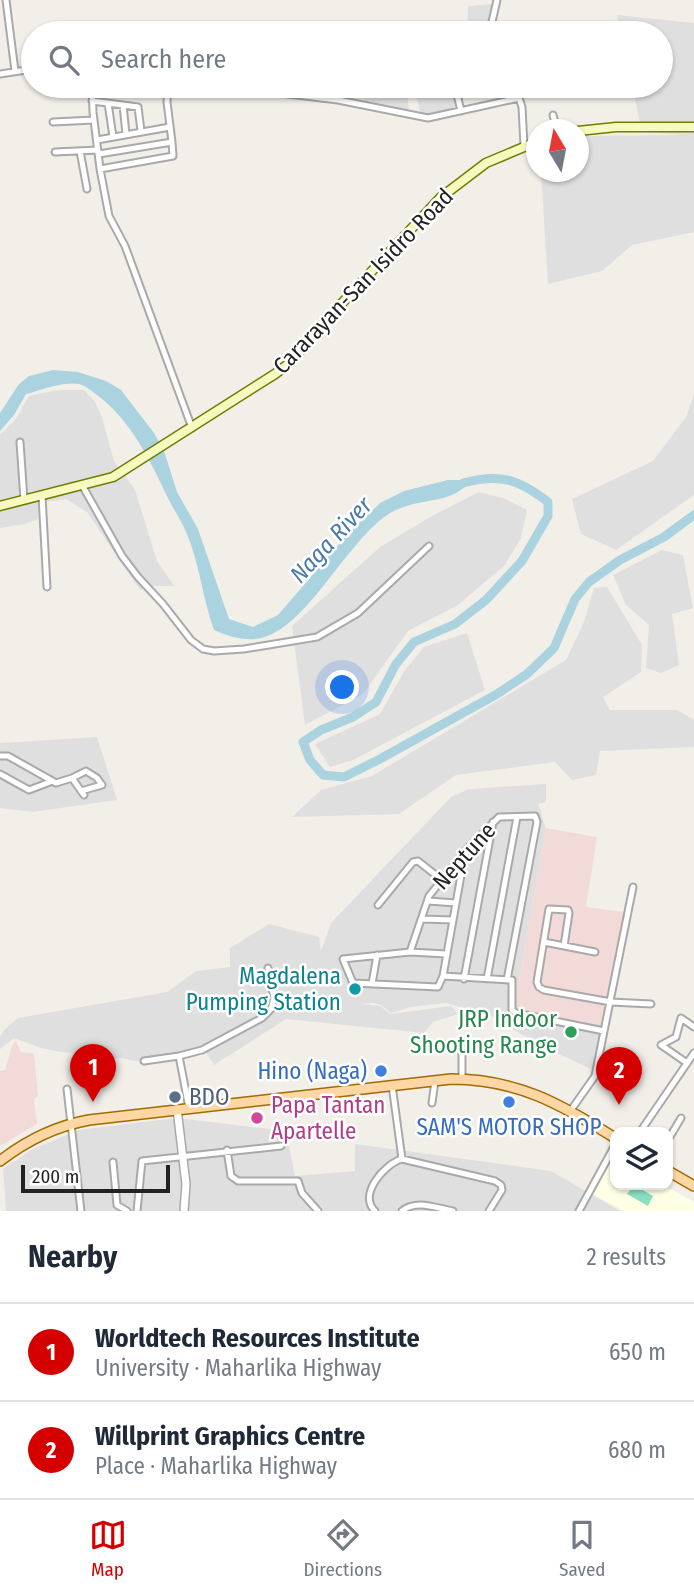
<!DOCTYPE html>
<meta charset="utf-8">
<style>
body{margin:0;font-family:"Fira Sans Condensed",sans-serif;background:#f6f6f7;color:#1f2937}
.controls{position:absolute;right:21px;bottom:21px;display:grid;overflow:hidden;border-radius:14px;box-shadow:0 2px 5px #0004}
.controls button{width:63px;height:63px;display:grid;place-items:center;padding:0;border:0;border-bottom:2px solid #e0e1e3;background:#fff;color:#1f2937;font:35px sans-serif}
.compass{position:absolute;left:526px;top:119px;width:63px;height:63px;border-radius:50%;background:#fff;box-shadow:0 2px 5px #0004;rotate:350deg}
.scale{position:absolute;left:21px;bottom:18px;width:149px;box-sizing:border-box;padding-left:7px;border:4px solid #222;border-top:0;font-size:19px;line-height:24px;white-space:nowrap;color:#222;-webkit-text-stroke:5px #fff;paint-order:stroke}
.you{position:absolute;left:343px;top:688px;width:24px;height:24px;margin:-18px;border:5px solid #fff;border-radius:50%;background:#1a73e8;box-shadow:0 0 0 10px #1a73e833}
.badge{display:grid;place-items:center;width:46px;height:46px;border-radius:50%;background:#d40000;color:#fff;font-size:23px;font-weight:700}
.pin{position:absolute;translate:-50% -58px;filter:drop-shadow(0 2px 4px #0008)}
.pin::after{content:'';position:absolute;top:37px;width:24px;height:21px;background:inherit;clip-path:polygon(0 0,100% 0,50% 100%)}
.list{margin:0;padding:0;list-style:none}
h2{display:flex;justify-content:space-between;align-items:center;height:91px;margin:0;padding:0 28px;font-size:30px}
h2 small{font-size:23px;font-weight:400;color:#747a83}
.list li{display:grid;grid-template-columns:46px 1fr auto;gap:21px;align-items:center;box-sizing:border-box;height:98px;padding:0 28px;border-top:2px solid #e0e1e3}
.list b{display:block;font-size:26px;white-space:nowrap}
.list p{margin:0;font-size:23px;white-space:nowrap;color:#747a83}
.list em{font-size:23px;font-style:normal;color:#747a83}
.icon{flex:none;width:38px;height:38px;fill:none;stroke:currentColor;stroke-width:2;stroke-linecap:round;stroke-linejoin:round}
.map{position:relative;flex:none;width:694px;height:1211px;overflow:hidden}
.search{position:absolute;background:#fff;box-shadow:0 2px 5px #0004;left:21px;right:21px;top:21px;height:77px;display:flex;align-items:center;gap:18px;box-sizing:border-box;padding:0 24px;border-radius:38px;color:#747a83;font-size:26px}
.sheet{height:287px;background:#fff}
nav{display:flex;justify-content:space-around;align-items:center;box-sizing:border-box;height:98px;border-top:2px solid #e0e1e3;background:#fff;font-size:19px;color:#747a83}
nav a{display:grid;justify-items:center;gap:4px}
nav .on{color:#d40000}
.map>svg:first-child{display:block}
</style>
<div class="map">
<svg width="694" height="1211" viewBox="0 0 694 1211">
<rect width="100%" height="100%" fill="#f2efe9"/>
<!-- residential -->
<path fill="#e0dfdf" d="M492 4 488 33H467L468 6Z
M617 15 694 23V232L632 245 602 271 548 284 541 172H578L579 136 685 135 642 132 632 86H661V33H621Z
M368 86H407L409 114 364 102Z
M414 86H449L457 108 421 115Z
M58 390H84L95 402 102 417 114 461 135 490 157 561 174 586H155L140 590 87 512 66 499 39 503 38 519 25 524 0 528V435L15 420 29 396Z
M694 394V495L616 550 581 534 572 499 653 461 686 417Z
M479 492 503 498 527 510 521 538 504 566 458 605 408 631 363 694 305 725 292 626 380 547 432 516Z
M662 550 683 555 693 608 672 614 679 665 661 673 646 668 649 625 626 605 613 575Z
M607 587 642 645 641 672 603 697 610 710H677L694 720V747L600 751 596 775 572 780 555 762 456 775 399 814 292 817 321 790 372 776 566 660 584 622 594 588Z
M467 633 485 690 353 760 330 767 315 744 380 714 405 670 424 647Z
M97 737 117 800 32 812 0 808V743Z
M546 784V802L538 804 546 828 514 1009 601 1028 593 1070 536 1043 493 1017 446 1003 411 1007 391 1013 381 1005 373 1003 362 1004 380 1006 390 1014 451 1006 458 1014 433 1022 424 1033 286 1019 214 1065 206 1053 134 1061 122 1058H102L94 1047 73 1053 61 1052 41 1048 14 1038 0 1049V1037L4 1030 18 1018 167 992 196 971 230 967V948L269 924 319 937 321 951 331 923 451 797 469 789Z
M177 1118 286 1131 295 1176 355 1171V1144L551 1171 620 1211H6L3 1169 31 1150 78 1130Z"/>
<!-- commercial -->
<path fill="#f2dad9" d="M546 828 597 837 586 907 624 912 601 1028 514 1009Z
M16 1041 21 1052 34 1053 38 1096 34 1099 37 1124 0 1146V1071L5 1070 12 1046Z"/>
<!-- education -->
<path fill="#ffffe5" d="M612 1156 615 1158V1185H664L694 1202V1211H624L592 1194Z"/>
<!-- pitch -->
<path fill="#88e0be" d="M634 1185 653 1196 648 1206 627 1194Z"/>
<!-- water -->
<path fill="#aad3df" d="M53 370 78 372 106 381 121 390 154 433 164 451 177 492 198 529 229 619 253 627 278 615 347 535 380 503 404 491 448 480H474C468 484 462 490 456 493 438 503 412 500 390 513 347 540 307 628 261 638 245 642 228 636 214 630 202 598 200 563 186 532 182 522 176 513 171 504 152 465 135 426 101 398 94 393 87 386 79 384 63 381 41 390 26 394L14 415 0 431V413L19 384 29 376Z"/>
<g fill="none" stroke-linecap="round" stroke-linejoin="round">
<!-- river -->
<path stroke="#aad3df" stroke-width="9" d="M463 483C500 473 518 479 548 502V516L522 561 486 600 455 624 414 642 396 664 376 702 353 717 321 730 303 742 310 760 323 775 344 777 380 759 497 694 527 674 554 648 575 599 589 582 620 560 664 537 694 515"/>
<defs>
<path id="minor" d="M6 0 15 71
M56 29V33
M492 33 491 26 497 0
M0 74 33 69
M92 86 93 112 100 169 173 156 172 142
M221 86 338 100 428 118 519 98 522 107 524 146
M455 86 461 111
M518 86 519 98
M92 101 138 107 141 131
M108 103 113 137
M123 105 126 134
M553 115 557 130
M53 122 94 120
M97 140 170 127
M80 151 87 189
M55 152 98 150
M99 154 172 142 167 102 168 86
M100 169 109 216 125 246 192 428
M20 442 24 500
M82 485 122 556 138 577 163 604 191 640 203 649 214 651 244 649 317 637 358 613 429 546
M42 496 47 587
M0 756H8L56 783 72 778 84 795
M0 774 29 790 50 782
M72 778 86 771 97 778 102 785 81 791
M428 901 456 903
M378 905 413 862 418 861 442 880
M423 919 453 920
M544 942 595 952
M564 946 569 913 568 910 549 909 537 982 539 987 544 990 611 1002 651 1004
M410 952 429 896 466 850 499 817 535 816 537 822 507 980
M446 954 410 952 343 959 353 983 438 987 443 976 465 853
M443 976 512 980V1010L516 1013 604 1031
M464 979 493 822
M487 979 517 817
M372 984 377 955
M462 1041V1079
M144 1061 179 1056
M687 1063 661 1045 676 1037 681 1018 694 1027
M392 1085 402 1159
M67 1089 81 1211
M432 1103 435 1081
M189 1108 179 1056 202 1050 262 1018 271 1009 274 998 268 968
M571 1110 595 1076 633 887
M640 1132 694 1053
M668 1140 681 1118
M227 1150 231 1176 238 1181H298L302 1193 318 1211
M113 1162 117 1205 127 1211
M137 1211 142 1161 281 1146
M375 1211C358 1195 384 1164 402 1159L495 1181 501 1185 502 1190 489 1211
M402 1211C416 1199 436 1208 453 1211
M579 1211 615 1145"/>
<path id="tertiary" d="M177 1109 186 1184 184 1211"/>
<path id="secondary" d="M578 131 616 127H694
M0 506 113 477 275 374 291 362 330 316 440 198 486 163 536 142"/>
<path id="primary" d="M0 1161C27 1140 56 1126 89 1120L451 1079C517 1079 561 1104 615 1138
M668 1171 694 1186"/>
</defs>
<!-- minor casing -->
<use href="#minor" stroke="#a9a9a9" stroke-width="9"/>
<!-- tertiary casing -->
<use href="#tertiary" stroke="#a9a9a9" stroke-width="10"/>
<!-- secondary casing -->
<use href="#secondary" stroke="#707d05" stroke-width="11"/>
<!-- primary casing -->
<use href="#primary" stroke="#a06b00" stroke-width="12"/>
<!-- minor -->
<use href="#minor" stroke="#fff" stroke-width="5"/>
<!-- tertiary -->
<use href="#tertiary" stroke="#fff" stroke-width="7"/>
<!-- secondary -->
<use href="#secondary" stroke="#f7fabf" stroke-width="8"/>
<!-- primary -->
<use href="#primary" stroke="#fcd6a4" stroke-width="9"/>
</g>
<!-- markers -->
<circle fill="#0f9aa8" stroke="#fff" stroke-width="2.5" cx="355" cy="989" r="7"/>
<circle fill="#2e9e5b" stroke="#fff" stroke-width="2.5" cx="571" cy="1032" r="7"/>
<g fill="#3f7fe0" stroke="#fff" stroke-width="2.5">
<circle cx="381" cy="1071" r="7"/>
<circle cx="509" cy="1102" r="7"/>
</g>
<circle fill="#5c6f8a" stroke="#fff" stroke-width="2.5" cx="175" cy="1097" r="7"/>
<circle fill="#d1479c" stroke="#fff" stroke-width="2.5" cx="257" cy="1118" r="7"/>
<g text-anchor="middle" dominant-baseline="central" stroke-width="5" stroke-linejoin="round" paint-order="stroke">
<!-- street labels -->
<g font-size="23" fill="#222" stroke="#fff">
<text transform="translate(363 281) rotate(-46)">Cararayan-San Isidro Road</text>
<text transform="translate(464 856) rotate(-48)">Neptune</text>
</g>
<!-- culture labels -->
<g font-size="23" fill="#0d838f" stroke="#fff" text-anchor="end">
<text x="341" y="976">Magdalena<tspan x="341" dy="26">Pumping Station</tspan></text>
</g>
<!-- leisure labels -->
<g font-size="23" fill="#27864d" stroke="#fff" text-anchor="end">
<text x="557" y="1019">JRP Indoor<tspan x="557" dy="26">Shooting Range</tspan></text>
</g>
<!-- shop labels -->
<g font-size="23" fill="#366cbe" stroke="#fff" text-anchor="end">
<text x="367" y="1071">Hino (Naga)</text>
<text x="509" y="1127" text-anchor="middle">SAM'S MOTOR SHOP</text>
</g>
<!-- service labels -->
<g font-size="23" fill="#4e5e75" stroke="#fff" text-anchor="start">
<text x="189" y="1097">BDO</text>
</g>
<!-- hotel labels -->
<g font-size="23" fill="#b23c85" stroke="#fff" text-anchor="start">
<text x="271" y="1105">Papa Tantan<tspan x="271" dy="26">Apartelle</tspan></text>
</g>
<!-- water labels -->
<g font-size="24" font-style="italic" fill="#4a7aab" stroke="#fff">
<text transform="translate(331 540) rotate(-47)">Naga River</text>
</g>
</g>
</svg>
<div class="controls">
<button><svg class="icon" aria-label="layers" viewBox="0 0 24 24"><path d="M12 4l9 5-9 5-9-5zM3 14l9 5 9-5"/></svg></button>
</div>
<svg class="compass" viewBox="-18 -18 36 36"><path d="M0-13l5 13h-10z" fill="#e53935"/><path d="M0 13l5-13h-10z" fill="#747a83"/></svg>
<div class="scale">200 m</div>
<div class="you"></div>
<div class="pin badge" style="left:93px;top:1102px">1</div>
<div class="pin badge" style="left:619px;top:1105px">2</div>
<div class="search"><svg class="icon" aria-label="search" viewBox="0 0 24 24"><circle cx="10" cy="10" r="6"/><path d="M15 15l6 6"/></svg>Search here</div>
</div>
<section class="sheet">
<h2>Nearby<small>2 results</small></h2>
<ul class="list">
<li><span class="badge">1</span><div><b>Worldtech Resources Institute</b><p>University · Maharlika Highway</p></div><em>650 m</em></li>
<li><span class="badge">2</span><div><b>Willprint Graphics Centre</b><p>Place · Maharlika Highway</p></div><em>680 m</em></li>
</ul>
</section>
<nav>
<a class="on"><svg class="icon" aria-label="map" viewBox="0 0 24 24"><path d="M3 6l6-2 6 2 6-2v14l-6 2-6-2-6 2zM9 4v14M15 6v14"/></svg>Map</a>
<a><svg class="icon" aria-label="directions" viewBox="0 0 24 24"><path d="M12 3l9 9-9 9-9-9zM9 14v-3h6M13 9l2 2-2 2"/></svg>Directions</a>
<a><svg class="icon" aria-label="saved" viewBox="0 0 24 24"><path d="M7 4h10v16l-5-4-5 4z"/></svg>Saved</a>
</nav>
